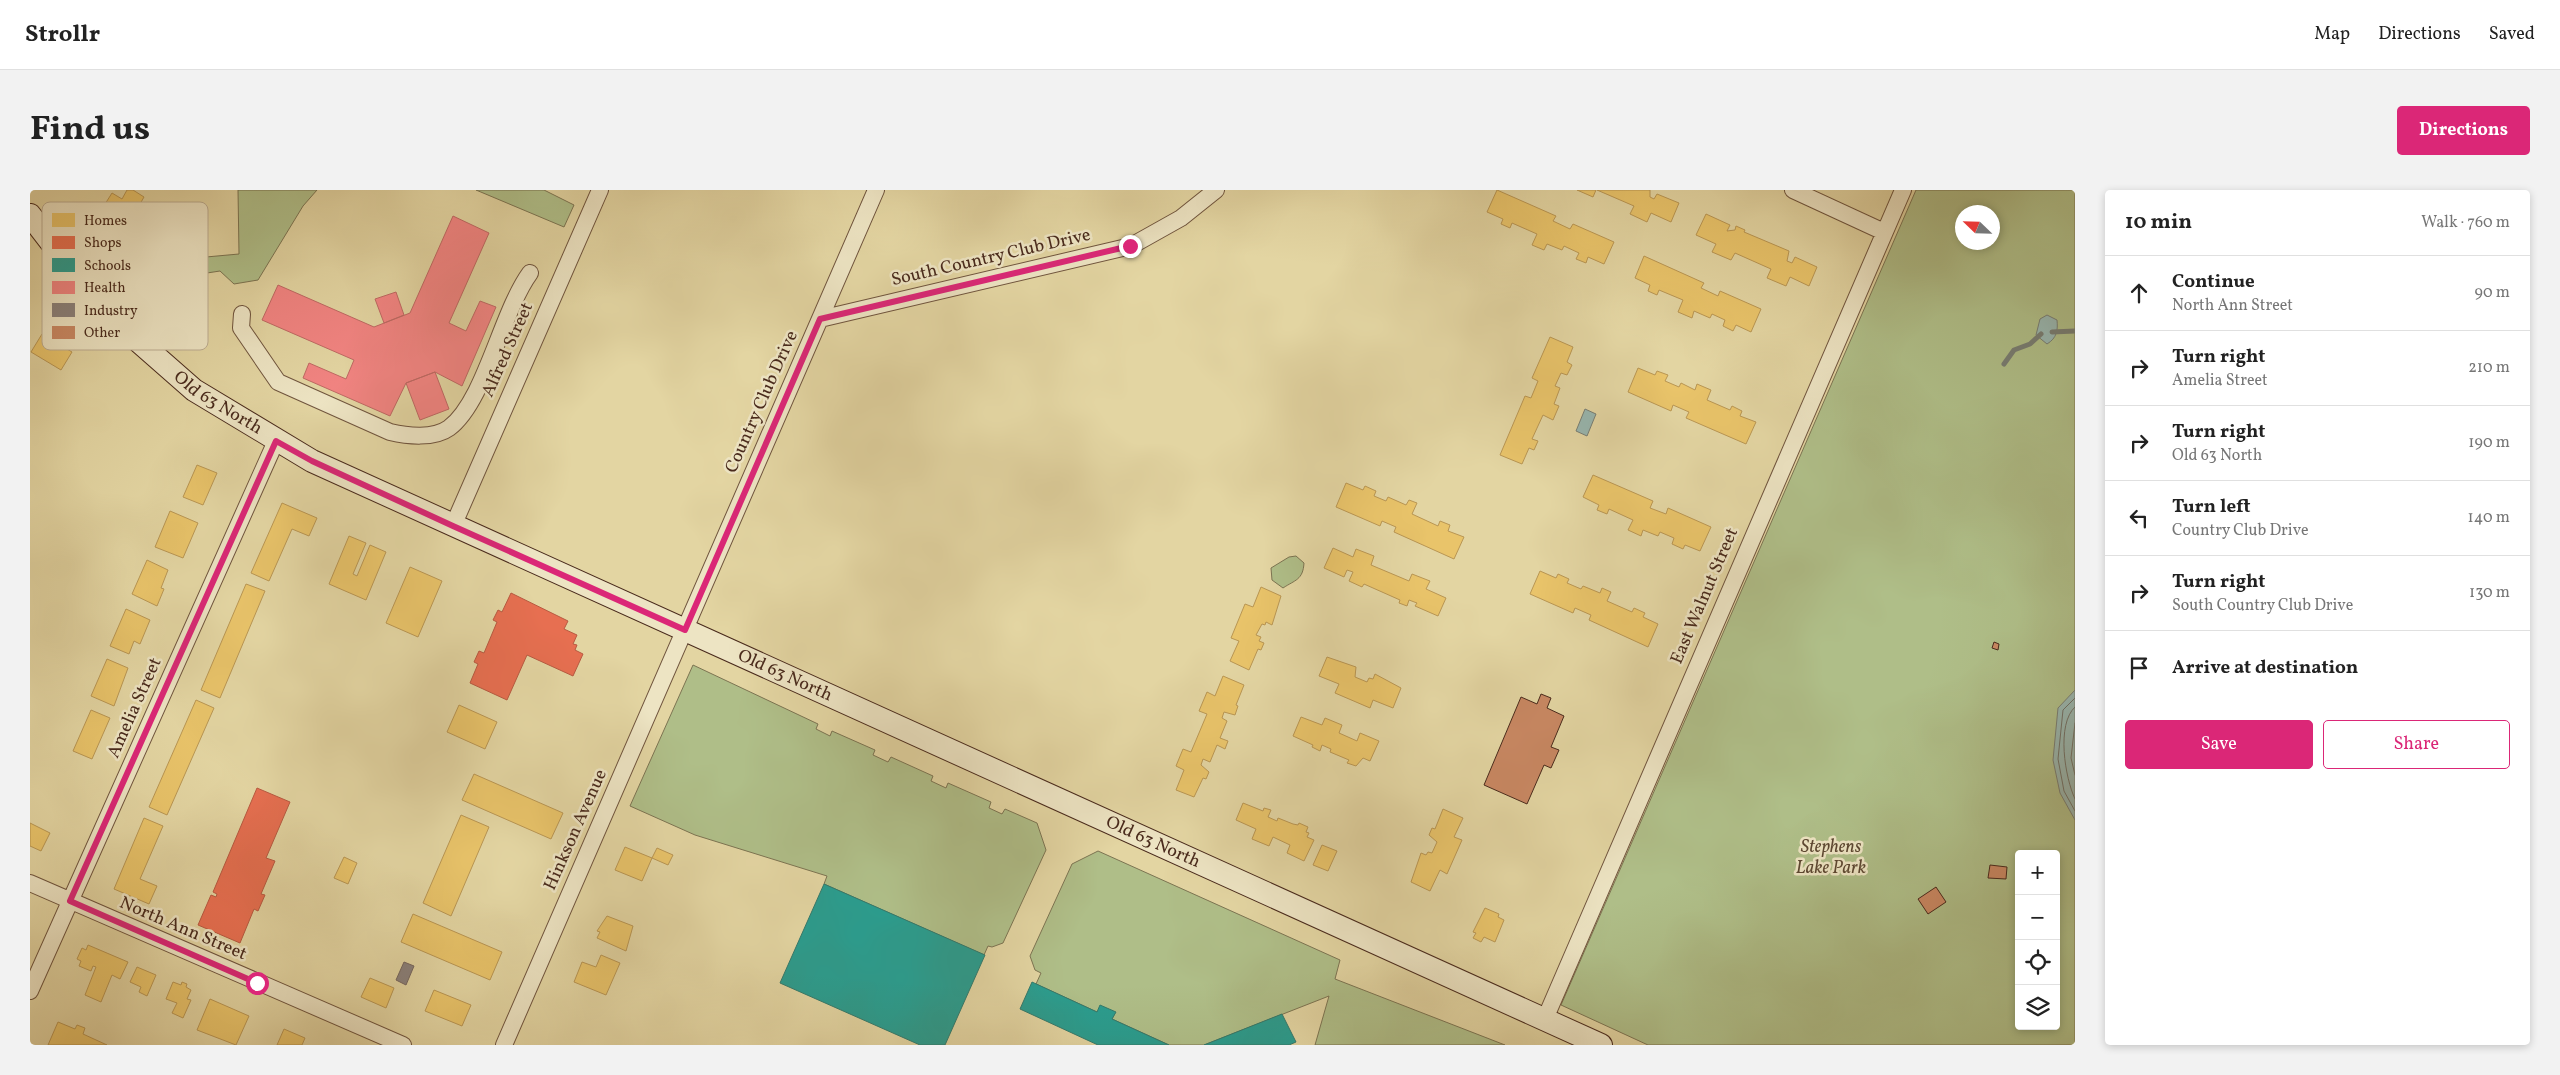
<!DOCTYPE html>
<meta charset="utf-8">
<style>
body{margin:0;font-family:Vollkorn,serif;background:#f2f2f2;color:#222}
.controls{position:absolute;right:15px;bottom:15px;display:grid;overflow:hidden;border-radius:5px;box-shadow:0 2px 8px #0003}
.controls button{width:45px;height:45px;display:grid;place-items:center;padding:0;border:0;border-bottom:1px solid #e0e0e0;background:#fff;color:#222;font:25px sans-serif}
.compass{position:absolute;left:1925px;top:15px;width:45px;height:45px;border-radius:50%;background:#fff;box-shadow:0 2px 8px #0003;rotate:293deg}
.stop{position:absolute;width:15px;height:15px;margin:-11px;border:4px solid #db2777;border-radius:50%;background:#fff}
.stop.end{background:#db2777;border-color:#fff;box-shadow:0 1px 5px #0008}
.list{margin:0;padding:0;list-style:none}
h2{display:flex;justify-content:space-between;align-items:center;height:65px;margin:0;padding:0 20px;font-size:21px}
h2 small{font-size:16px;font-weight:400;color:#767676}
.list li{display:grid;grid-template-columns:32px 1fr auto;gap:15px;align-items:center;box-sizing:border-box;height:75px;padding:0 20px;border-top:1px solid #e0e0e0}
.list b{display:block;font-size:19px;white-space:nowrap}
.list p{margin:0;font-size:16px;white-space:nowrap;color:#767676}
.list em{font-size:16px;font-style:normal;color:#767676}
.actions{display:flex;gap:10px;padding:15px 20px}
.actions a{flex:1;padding:11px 0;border:1px solid #db2777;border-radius:5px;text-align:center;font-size:18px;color:#db2777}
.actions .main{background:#db2777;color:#fff}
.icon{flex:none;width:28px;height:28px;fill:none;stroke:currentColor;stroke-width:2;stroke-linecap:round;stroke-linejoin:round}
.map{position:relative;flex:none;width:2045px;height:855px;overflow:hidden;border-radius:5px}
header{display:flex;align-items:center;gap:30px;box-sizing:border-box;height:70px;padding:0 25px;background:#fff;border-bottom:1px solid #e0e0e0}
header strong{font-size:24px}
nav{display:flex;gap:28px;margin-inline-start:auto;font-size:18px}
.intro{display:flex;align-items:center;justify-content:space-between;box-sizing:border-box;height:120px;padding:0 30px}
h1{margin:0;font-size:35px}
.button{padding:12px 22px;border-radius:5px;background:#db2777;color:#fff;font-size:18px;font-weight:700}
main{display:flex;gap:30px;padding:0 30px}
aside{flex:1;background:#fff;border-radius:5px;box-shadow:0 2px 8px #0003}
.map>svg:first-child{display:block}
</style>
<header>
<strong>Strollr</strong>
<nav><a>Map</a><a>Directions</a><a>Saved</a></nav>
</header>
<div class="intro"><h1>Find us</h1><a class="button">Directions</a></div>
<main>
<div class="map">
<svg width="2045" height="855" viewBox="0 0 2045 855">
<rect width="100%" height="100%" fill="#e3d5a2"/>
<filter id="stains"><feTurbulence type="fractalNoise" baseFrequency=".004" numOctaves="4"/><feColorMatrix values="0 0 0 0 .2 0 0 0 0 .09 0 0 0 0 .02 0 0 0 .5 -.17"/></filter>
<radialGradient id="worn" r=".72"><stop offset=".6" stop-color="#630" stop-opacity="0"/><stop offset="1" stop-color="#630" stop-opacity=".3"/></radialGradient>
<!-- green -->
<path fill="#afbe88" stroke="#7c7452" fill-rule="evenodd" d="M208 0H287L273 16 228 90 204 94 190 81 177 83 176 67 209 64Z
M446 0H514L544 15 534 37Z
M1886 0H2045V855H1618L1531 815ZM1932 22H1962V52H1932ZM1989 664H2026V836H1989Z
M1266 366 1274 373C1273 390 1265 390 1253 398L1242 390 1241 378 1259 367Z
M663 475 788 534 786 539 800 546 802 541 845 560 843 565 858 572 861 567 903 586 901 591 916 598 918 593 961 612 959 618 972 624 975 619 1007 633 1016 660 973 753 962 757 958 756 954 765 794 694 797 686 665 645 600 616Z
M1068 661 1310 770 1305 789 1475 855H1285L1299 806 1174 855H1139L1082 829 1085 823 1067 822 1006 794 1011 783 1005 780 1000 766 1042 674Z"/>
<!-- water -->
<path fill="#98b6af" stroke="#787e74" d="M2017 125 2027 130C2028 140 2027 148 2017 154L2006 145 2010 129Z
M1555 219 1566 224 1557 246 1546 241Z
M2045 500V630L2030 603 2023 570 2028 518Z"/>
<!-- homes -->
<path fill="#e9c46a" stroke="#b99653" d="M97 0H103L114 7 94 42 80 34 83 29 70 22 82 3 92 9Z
M1467 0 1526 26 1523 31 1540 39 1543 34 1584 52 1574 74 1558 67 1556 73 1546 69 1549 63 1534 56 1532 60 1517 54 1514 60 1502 55 1507 44 1482 33 1480 38 1471 34 1473 29 1457 22Z
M1547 0H1566L1563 7Z
M1567 0H1620V7L1624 9 1627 4 1649 13 1641 32 1621 23 1617 32 1600 24 1604 16Z
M1676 24 1700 35 1697 41 1705 40 1706 36 1715 40 1714 42 1759 61 1757 71 1762 73 1765 67 1787 77 1779 96 1760 87 1756 96 1737 88 1741 79 1705 63 1701 70 1682 62 1686 54 1666 45Z
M1614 66 1674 93 1671 98 1688 106 1690 101 1731 119 1721 142 1706 135 1703 141 1693 136 1695 130 1682 124 1680 128 1664 121 1662 128 1648 122 1653 110 1629 100 1627 105 1618 101 1620 95 1605 88Z
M12 144 42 162 31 180 1 162Z
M1520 147 1543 157 1537 172 1542 175 1537 185 1531 183 1525 196 1530 198 1524 214 1529 216 1523 230 1513 225 1502 249 1508 251 1504 260 1499 258 1492 274 1470 265 1495 206 1501 208 1508 191 1502 188Z
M1608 178 1625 185 1627 181 1638 185 1635 191 1649 197 1651 193 1665 200 1667 194 1681 200 1677 210 1700 220 1702 216 1712 221 1710 226 1726 232 1716 254 1656 228 1659 222 1643 215 1641 221 1598 202Z
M167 275 187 283 173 315 153 307Z
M1563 285 1623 311 1620 318 1636 324 1638 318 1681 337 1670 361 1655 355 1653 359 1642 354 1644 348 1630 342 1628 346 1613 340 1611 346 1598 340 1603 330 1579 319 1577 324 1567 320 1569 315 1553 307Z
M1316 293 1333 300 1335 296 1346 301 1344 306 1356 311 1358 307 1376 315 1379 310 1387 313 1382 324 1408 336 1410 331 1420 335 1418 341 1434 347 1424 369 1364 342 1366 337 1352 331 1350 336 1306 317Z
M252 313 287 328 279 346 262 339 239 391 221 383Z
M140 321 168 333 153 368 125 357Z
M319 346 336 353 323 384 327 386 340 355 356 362 336 410 299 394Z
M1303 358 1323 367 1326 359 1344 366 1341 375 1379 391 1382 384 1400 391 1396 399 1416 408 1408 426 1385 416 1387 413 1379 410 1377 416 1369 413 1370 410 1334 394 1332 397 1319 391 1323 382 1317 380 1314 387 1294 378Z
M117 370 138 380 131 398 134 399 127 416 102 404Z
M380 377 412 391 388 447 356 433Z
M1510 381 1526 388 1528 384 1539 389 1537 393 1551 399 1553 396 1570 403 1572 398 1581 402 1577 411 1602 422 1604 418 1615 423 1613 427 1628 434 1618 457 1559 430 1561 425 1545 418 1543 423 1500 404Z
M216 394 235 401 190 508 171 500Z
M1231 397 1251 406 1242 435 1236 432 1235 435 1232 434 1226 445 1231 447 1229 451 1234 453 1231 460 1228 459 1219 480 1200 471 1209 451 1201 448 1215 414 1223 417Z
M96 419 120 430 110 454 104 451 99 464 80 456Z
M1297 467 1326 477 1325 487 1337 492 1339 488 1343 489 1345 484 1371 498 1363 518 1343 510 1340 518 1305 503 1309 494 1289 486Z
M77 469 98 478 84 516 61 506Z
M1193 486 1214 495 1206 515 1208 516 1205 525 1194 522 1192 528 1197 531 1190 548 1198 551 1195 559 1187 555 1180 572 1173 569 1171 575 1179 582 1176 589 1173 588 1164 607 1146 600 1154 580 1146 576 1153 559 1161 562 1177 524 1169 521 1177 502 1185 506Z
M166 510 184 518 137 625 119 617Z
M429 515 467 532 455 559 417 542Z
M61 520 80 528 62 569 43 561Z
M1271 527 1292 535 1295 528 1312 535 1309 543 1327 551 1330 543 1349 551 1340 571 1333 568 1326 576 1317 573 1319 570 1300 562 1301 559 1292 555 1290 561 1282 557 1283 555 1263 546Z
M444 584 533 623 521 649 432 610Z
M1213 613 1233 621 1234 618 1241 620 1238 627 1247 631 1248 628 1263 634 1268 635 1269 633 1278 637 1276 642 1279 643 1277 647 1284 650 1274 671 1257 663 1260 655 1243 647 1239 656 1222 649 1226 639 1206 630Z
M1413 619 1433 628 1424 647 1432 650 1417 684 1410 680 1400 701 1381 692 1391 663 1396 665 1398 662 1402 663 1407 652 1399 645 1402 638 1405 639Z
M431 625 459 637 421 726 393 713Z
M114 628 133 636 110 689 127 696 119 714 84 699Z
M0 633 20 643 11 661 0 656Z
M1292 655 1307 661 1298 681 1283 675Z
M595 657 622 668 612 691 585 680Z
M627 658 643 665 638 675 622 668Z
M314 667 327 673 318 694 304 688Z
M1455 718 1469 724 1468 727 1474 730 1465 752 1454 747 1451 752 1443 748 1446 743 1443 742Z
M383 724 472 762 460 790 371 752Z
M577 726 603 736 596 761 567 748 570 742 567 741Z
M58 755 98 772 90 789 82 785 71 812 55 805 66 777 63 776 61 781 49 776 51 771 47 769 52 758 56 760Z
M571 765 590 773 576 805 544 792 552 772 566 777Z
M107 777 126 785 117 806 109 802 111 797 100 792Z
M340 788 364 798 356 818 331 807Z
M143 792 151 795 152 792 157 794 156 797 161 800 157 809 161 810 153 828 142 823 147 813 136 809Z
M404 800 441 815 432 836 395 821Z
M180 809 219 826 206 855 167 840Z
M28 832 45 839 47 835 55 838 53 844 77 855H18Z
M254 839 275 848 272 855H247Z"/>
<!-- shops -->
<path fill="#e76f51" stroke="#b85a41" d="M481 403 538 431 534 439 547 445 543 454 547 455 545 460 553 464 543 486 497 465 477 510 440 493 448 474 444 472 449 461 454 463 467 432 463 430 468 420 472 422Z
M227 598 260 612 236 668 245 671 231 704 235 705 228 721 224 719 210 753 168 735 181 705 186 707 187 704 183 702Z"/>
<!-- schools -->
<path fill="#2a9d8f" stroke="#337a6c" d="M794 694 955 765 915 855H890L750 793Z
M1002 792 1067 822 1070 815 1086 822 1082 829 1139 855H1068L990 819Z
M1252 824 1266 852 1259 855H1174Z"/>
<!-- health -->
<path fill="#f28482" stroke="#bf6963" d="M423 26 459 43 419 133 436 141 450 111 466 117 432 196 405 182 376 193 360 226 273 188 279 173 316 189 324 170 232 130 248 95 344 137 380 123Z
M366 102 374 125 354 133 345 109Z
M405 182 419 219 390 230 376 193Z"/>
<!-- industry -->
<path fill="#8a817c" stroke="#76675f" d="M374 772 384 776 376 795 366 790Z"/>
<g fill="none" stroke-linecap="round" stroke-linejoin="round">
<!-- shore -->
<path stroke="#707066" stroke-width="1" d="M2045 508 2033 520 2028 569 2034 601 2045 621
M2045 517C2026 534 2035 588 2045 609
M2045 533 2041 568 2045 585"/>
<!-- stream -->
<path stroke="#787e74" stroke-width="5" d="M2022 142 2045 141
M1974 174 1984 160 2000 154 2011 144"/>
</g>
<!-- building -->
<path fill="#c98863" stroke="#492a1c" d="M1964 452 1969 454 1968 460 1962 458Z
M1511 504 1521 508 1517 518 1534 526 1521 557 1529 560 1521 578 1514 575 1497 614 1454 595 1491 507 1507 514Z
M1960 675 1977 677 1976 689 1958 688Z
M1906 697 1916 712 1898 724 1888 709Z"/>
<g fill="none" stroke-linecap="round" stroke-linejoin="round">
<defs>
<path id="street" d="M1763 0 1854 42
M212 124 211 138 248 192 360 242C377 246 404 249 419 238 455 211 471 123 500 83
M790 129 1101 56 1151 28 1186 0
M423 336 570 0
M0 693 373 855
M0 801 246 251
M1515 829 1873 0
M474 855 846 0"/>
<g id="secondary">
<path id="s1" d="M0 25 74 121 164 200 282 271 1571 855"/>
</g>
</defs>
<!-- street casing -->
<use href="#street" stroke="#70553e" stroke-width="18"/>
<!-- secondary casing -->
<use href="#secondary" stroke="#492a1c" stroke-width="24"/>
<!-- street -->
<use href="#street" stroke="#ede4c3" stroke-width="16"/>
<!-- secondary -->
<use href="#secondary" stroke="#ede4c3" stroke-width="22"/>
</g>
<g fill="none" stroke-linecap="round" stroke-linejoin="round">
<!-- route -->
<path stroke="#db2777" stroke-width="6" d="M227 793 40 711 246 251 282 271 423 336 655 440 790 129 1100 56"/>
</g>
<g text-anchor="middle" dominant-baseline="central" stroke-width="5" stroke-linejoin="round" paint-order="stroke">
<!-- street labels -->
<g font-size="18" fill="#492a1c" stroke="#ede4c3">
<text transform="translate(961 68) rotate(-13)">South Country Club Drive</text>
<text transform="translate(478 160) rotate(-66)">Alfred Street</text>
<text stroke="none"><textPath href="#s1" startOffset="268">Old 63 North</textPath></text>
<text transform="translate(732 212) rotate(-66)">Country Club Drive</text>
<text transform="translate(1675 406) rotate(-67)">East Walnut Street</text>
<text stroke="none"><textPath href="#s1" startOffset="898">Old 63 North</textPath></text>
<text transform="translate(105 518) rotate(-66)">Amelia Street</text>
<text transform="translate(546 640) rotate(-66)">Hinkson Avenue</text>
<text stroke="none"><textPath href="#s1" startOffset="1302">Old 63 North</textPath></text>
<text transform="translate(153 739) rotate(23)">North Ann Street</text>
</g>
<!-- park labels -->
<g font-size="18" font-style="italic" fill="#5d4832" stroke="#ede4c3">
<text x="1801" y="657">Stephens<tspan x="1801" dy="21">Lake Park</tspan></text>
</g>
</g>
<!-- legend -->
<rect x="12" y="12" width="166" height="148" rx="8" fill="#ede4c3" stroke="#bcac91" stroke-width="1"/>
<rect x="22" y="23" width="23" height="14" fill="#e9c46a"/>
<rect x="22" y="46" width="23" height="13" fill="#e76f51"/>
<rect x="22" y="68" width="23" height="14" fill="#2a9d8f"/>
<rect x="22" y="91" width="23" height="13" fill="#f28482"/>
<rect x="22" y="113" width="23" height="14" fill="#8a817c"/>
<rect x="22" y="136" width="23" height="13" fill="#c98863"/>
<g font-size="14" fill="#492a1c">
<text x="54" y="35">Homes</text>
<text x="54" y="57">Shops</text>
<text x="54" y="80">Schools</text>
<text x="54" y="102">Health</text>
<text x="54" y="125">Industry</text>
<text x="54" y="147">Other</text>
</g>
<rect width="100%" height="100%" filter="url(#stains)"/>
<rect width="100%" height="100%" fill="url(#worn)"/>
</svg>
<div class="controls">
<button>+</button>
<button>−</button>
<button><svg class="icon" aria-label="locate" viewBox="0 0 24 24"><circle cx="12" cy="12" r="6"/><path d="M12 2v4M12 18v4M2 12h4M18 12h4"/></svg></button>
<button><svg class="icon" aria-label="layers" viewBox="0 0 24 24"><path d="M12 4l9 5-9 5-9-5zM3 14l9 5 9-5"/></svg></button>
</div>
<svg class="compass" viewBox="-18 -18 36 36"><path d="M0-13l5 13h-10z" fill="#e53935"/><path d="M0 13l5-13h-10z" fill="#767676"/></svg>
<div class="stop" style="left:227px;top:793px"></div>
<div class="stop end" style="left:1100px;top:56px"></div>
</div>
<aside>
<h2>10 min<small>Walk · 760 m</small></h2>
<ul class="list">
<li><svg class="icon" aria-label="ahead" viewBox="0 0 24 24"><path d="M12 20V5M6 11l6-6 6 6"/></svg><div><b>Continue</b><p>North Ann Street</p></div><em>90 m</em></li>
<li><svg class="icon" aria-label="right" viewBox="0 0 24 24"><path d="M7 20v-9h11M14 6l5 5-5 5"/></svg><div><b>Turn right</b><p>Amelia Street</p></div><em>210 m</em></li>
<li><svg class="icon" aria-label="right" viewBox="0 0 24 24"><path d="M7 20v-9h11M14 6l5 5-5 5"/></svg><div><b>Turn right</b><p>Old 63 North</p></div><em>190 m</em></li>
<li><svg class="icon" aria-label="left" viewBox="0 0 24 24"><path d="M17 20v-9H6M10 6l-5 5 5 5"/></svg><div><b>Turn left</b><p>Country Club Drive</p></div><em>140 m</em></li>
<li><svg class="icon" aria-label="right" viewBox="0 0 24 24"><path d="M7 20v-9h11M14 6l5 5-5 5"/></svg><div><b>Turn right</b><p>South Country Club Drive</p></div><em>130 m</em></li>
<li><svg class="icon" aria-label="arrive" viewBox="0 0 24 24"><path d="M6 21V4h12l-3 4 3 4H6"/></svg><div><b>Arrive at destination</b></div></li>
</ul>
<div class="actions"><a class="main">Save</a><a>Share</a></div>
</aside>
</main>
